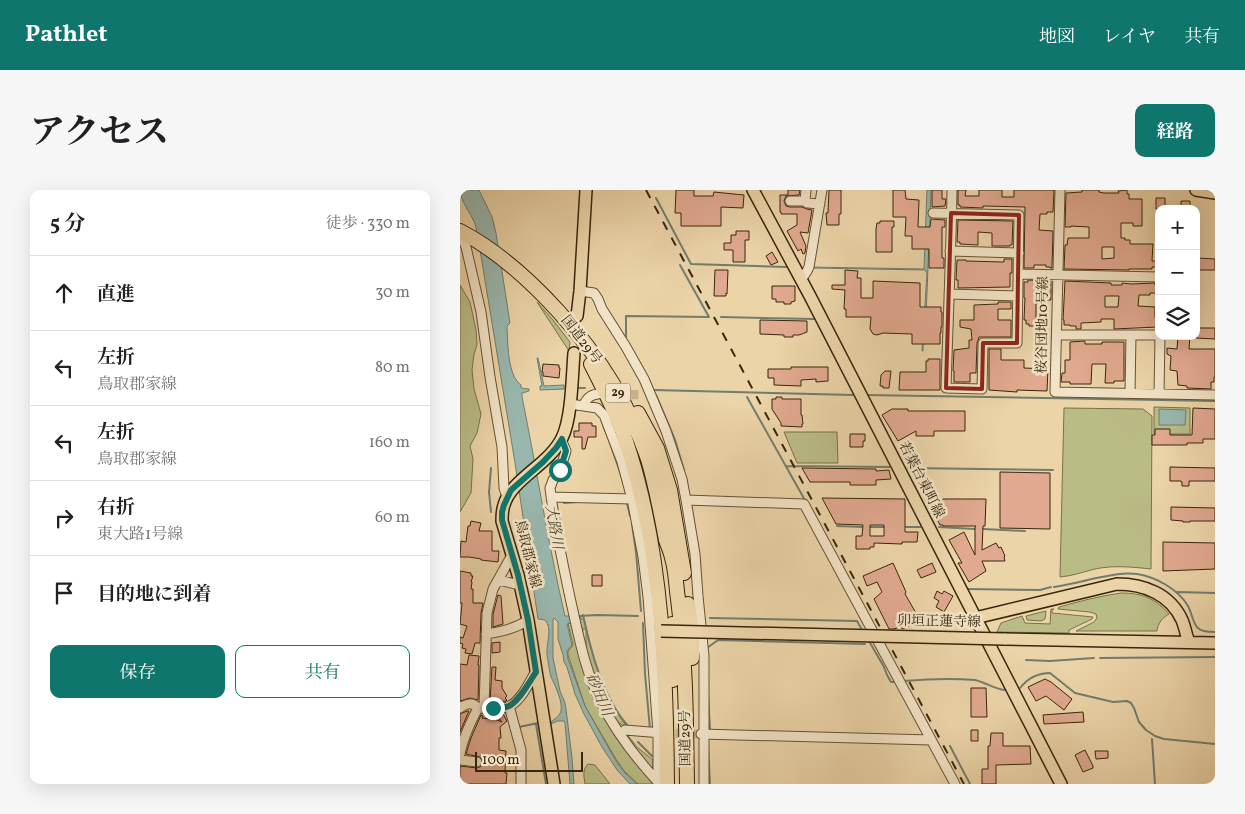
<!DOCTYPE html>
<html lang="ja">
<meta charset="utf-8">
<style>
body{margin:0;font-family:Vollkorn,"Noto Serif JP",serif;background:#f6f6f6;color:#202124}
.controls{position:absolute;right:15px;top:15px;display:grid;overflow:hidden;border-radius:10px;box-shadow:0 5px 20px #0002}
.controls button{width:45px;height:45px;display:grid;place-items:center;padding:0;border:0;border-bottom:1px solid #e0e0e0;background:#fff;color:#202124;font:25px sans-serif}
.scale{position:absolute;left:15px;bottom:12px;width:108px;box-sizing:border-box;padding-left:5px;border:2px solid #38260e;border-top:0;font-size:14px;line-height:18px;white-space:nowrap;color:#38260e;-webkit-text-stroke:4px #f2e3c6;paint-order:stroke}
.stop{position:absolute;width:15px;height:15px;margin:-11px;border:4px solid #0f766e;border-radius:50%;background:#fff}
.stop.end{background:#0f766e;border-color:#fff;box-shadow:0 1px 5px #0008}
.list{margin:0;padding:0;list-style:none}
h2{display:flex;justify-content:space-between;align-items:center;height:65px;margin:0;padding:0 20px;font-size:21px}
h2 small{font-size:16px;font-weight:400;color:#757577}
.list li{display:grid;grid-template-columns:32px 1fr auto;gap:15px;align-items:center;box-sizing:border-box;height:75px;padding:0 20px;border-top:1px solid #e0e0e0}
.list b{display:block;font-size:19px;white-space:nowrap}
.list p{margin:0;font-size:16px;white-space:nowrap;color:#757577}
.list em{font-size:16px;font-style:normal;color:#757577}
.actions{display:flex;gap:10px;padding:15px 20px}
.actions a{flex:1;padding:11px 0;border:1px solid #0f766e;border-radius:10px;text-align:center;font-size:18px;color:#0f766e}
.actions .main{background:#0f766e;color:#fff}
.icon{flex:none;width:28px;height:28px;fill:none;stroke:currentColor;stroke-width:2;stroke-linecap:round;stroke-linejoin:round}
.map{position:relative;flex:none;width:755px;height:594px;overflow:hidden;border-radius:10px}
header{display:flex;align-items:center;gap:30px;box-sizing:border-box;height:70px;padding:0 25px;background:#0f766e;color:#fff}
header strong{font-size:24px}
nav{display:flex;gap:28px;margin-inline-start:auto;font-size:18px}
.intro{display:flex;align-items:center;justify-content:space-between;box-sizing:border-box;height:120px;padding:0 30px}
h1{margin:0;font-size:35px}
.button{padding:12px 22px;border-radius:10px;background:#0f766e;color:#fff;font-size:18px;font-weight:700}
main{display:flex;gap:30px;padding:0 30px}
aside{flex:1;background:#fff;border-radius:10px;box-shadow:0 5px 20px #0002}
.map>svg:first-child{display:block}
</style>
<header>
<strong>Pathlet</strong>
<nav><a>地図</a><a>レイヤ</a><a>共有</a></nav>
</header>
<div class="intro"><h1>アクセス</h1><a class="button">経路</a></div>
<main>
<aside>
<h2>5 分<small>徒歩 · 330 m</small></h2>
<ul class="list">
<li><svg class="icon" aria-label="ahead" viewBox="0 0 24 24"><path d="M12 20V5M6 11l6-6 6 6"/></svg><div><b>直進</b></div><em>30 m</em></li>
<li><svg class="icon" aria-label="left" viewBox="0 0 24 24"><path d="M17 20v-9H6M10 6l-5 5 5 5"/></svg><div><b>左折</b><p>鳥取郡家線</p></div><em>80 m</em></li>
<li><svg class="icon" aria-label="left" viewBox="0 0 24 24"><path d="M17 20v-9H6M10 6l-5 5 5 5"/></svg><div><b>左折</b><p>鳥取郡家線</p></div><em>160 m</em></li>
<li><svg class="icon" aria-label="right" viewBox="0 0 24 24"><path d="M7 20v-9h11M14 6l5 5-5 5"/></svg><div><b>右折</b><p>東大路1号線</p></div><em>60 m</em></li>
<li><svg class="icon" aria-label="arrive" viewBox="0 0 24 24"><path d="M6 21V4h12l-3 4 3 4H6"/></svg><div><b>目的地に到着</b></div></li>
</ul>
<div class="actions"><a class="main">保存</a><a>共有</a></div>
</aside>
<div class="map">
<svg width="755" height="594" viewBox="0 0 755 594">
<rect width="100%" height="100%" fill="#ebd4a8"/>
<filter id="stains"><feTurbulence type="fractalNoise" baseFrequency=".004" numOctaves="4"/><feColorMatrix values="0 0 0 0 .2 0 0 0 0 .09 0 0 0 0 .02 0 0 0 .5 -.17"/></filter>
<radialGradient id="worn" r=".72"><stop offset=".6" stop-color="#630" stop-opacity="0"/><stop offset="1" stop-color="#630" stop-opacity=".3"/></radialGradient>
<!-- green -->
<path fill="#babc86" stroke="#79714a" d="M0 95 10 112 16 140 17 155 14 164 12 180 14 199 21 224 17 243 10 256 13 269 11 303 0 322Z
M77 112 93 130 110 152 109 161Z
M694 217 730 218V244H694Z
M604 218 683 219 692 226 691 379C673 377 653 375 635 379 623 382 612 386 600 387Z
M324 242H377L378 273H337Z
M661 403C682 403 695 408 709 424 702 428 698 433 697 441H616L634 432 637 428 636 424 630 422 598 419 599 417C620 411 640 406 661 403Z
M591 419H594L592 420V423L633 427 632 429 609 440V443L537 442 541 433 562 426 565 433 590 434Z
M586 421 585 429 581 431 567 430 566 426Z
M120 426 121 429H124C130 454 136 481 148 505 153 517 161 528 168 539L155 530 142 508 126 461V439H123L122 454 116 427Z
M114 432 128 488 193 591V594H178L165 582 157 571 125 516 108 465V461L113 455 108 434Z
M165 543 170 548 177 557 193 570V584L163 545Z
M128 574 135 575 150 594H125C124 587 122 580 128 574Z"/>
<!-- water -->
<path fill="#99b7ad" stroke="#727d6d" d="M0 0H19L32 27 36 43 50 133 47 136C48 152 47 185 61 195V198L69 199V201L62 203V207C77 280 88 354 105 426H113L114 431 107 434 112 455 107 461 108 469 125 516 156 571 165 583 177 594H170L157 580 142 557 124 524 115 504 107 477 104 472 103 465 98 449V432L94 428 93 430V468L100 501 105 513 106 519 112 568 114 594H110L105 533 104 531H98L88 535V534C92 531 100 526 101 521 103 512 95 495 91 487 89 480 88 471 87 464 86 453 93 439 85 430L78 429 55 273 21 66C19 56 18 44 15 34 11 23 0 11 0 0Z
M467 0H471L466 128 464 131 463 161H462L467 83 465 80 350 78V77L464 79Z
M77 168H78L84 196 104 195V199L80 200V196H82Z
M699 219 726 220 725 235H699Z"/>
<g fill="none" stroke-linecap="round" stroke-linejoin="round">
<!-- stream -->
<path stroke="#727d6d" stroke-width="2" d="M196 8 231 74 326 77
M261 127 354 129
M166 150V126L249 127 220 75
M119 198H125
M193 200 393 205
M196 205 215 250 224 280
M405 205 755 211
M287 207 346 312
M143 235 148 247 164 294
M326 276 430 277
M31 278 29 302 31 322
M448 278 593 280
M166 312 167 313 170 326
M104 313 118 312
M172 334 176 362 181 421
M377 336 403 337
M408 337H426
M443 337H461
M479 337 515 339
M523 339 565 341
M594 397C607 395 619 392 632 389 647 386 661 382 677 384 696 387 718 399 728 416 731 421 733 433 737 437 741 442 749 442 755 442
M508 399 580 400 591 397
M717 402 755 403
M123 425C131 462 143 508 168 536
M118 426 138 425 178 426
M250 428 397 431 402 440
M183 433 185 484 190 539
M409 451 424 477 427 485 431 492H436
M247 458 258 450 405 454
M640 468 755 467
M566 470 590 471 634 468
M444 491C467 489 492 488 515 490 525 492 534 499 545 500
M560 498C568 488 577 483 590 483L615 503 653 512 667 511 671 513 674 518 679 532 686 540 695 546 704 549 755 554
M248 503 250 540
M76 534 86 594
M59 538V537L78 533
M692 549 695 594
M178 552 192 566
M248 556 250 594
M490 556 510 594"/>
</g>
<!-- building -->
<path fill="#e1a98f" stroke="#38260e" fill-rule="evenodd" d="M216 0H234V6H253L254 2 284 5 283 18 261 17V36H221V23H215Z
M328 0H340L339 5 326 6 324 11 326 16 330 17H342L347 19 352 20 348 43 340 42 346 56 345 63 343 64 341 59 338 61 327 41 337 35V24H321V22H320V5H328Z
M369 0H381V24H379V35H367L366 23H368Z
M433 0H445L446 9 459 10 458 37H470L471 29 485 30V37H482V68H484V78H469V59H452V46H445L446 27H433Z
M472 0H482V9H486L485 16 472 17Z
M498 0H506L505 6H519V0H542V7H554V0H594L593 22H587V24H580L579 40 593 41 592 78H590V77H586V75H574V78H564L565 17 523 16V18L500 17V15H498Z
M622 0H639V2L644 3H659L658 1 667 0V4H669V9H682V36H673V33H661V48H665V50H670V54H693L692 71H698V77H692V79H669V80L604 79 605 55H607L608 48H629V37L611 36V37H605L606 3 622 2ZM642 57H654V68L642 69Z
M696 8H705V19H696Z
M721 11H730V19H721Z
M498 30 553 31 552 55H550V56H532V43L518 42V55L500 54V52H497Z
M420 31H434V37H432V62H416V39L417 33H420Z
M276 41H289V50H285V72H273V60H264V53H271V45H276Z
M312 62 318 72 311 75 306 66Z
M738 68 755 69V80H738Z
M544 69H552V83H550V97L498 98V90H496L497 70H506V71L544 72Z
M255 80H268L267 104 266 103V106H254Z
M385 80 398 81 397 88H401V108H413V91L460 93V117H481V122H482V137H481V143H480V154H452V144L423 143 417 145 413 144 410 139 411 127H386V119H384L385 100 372 99V95H385Z
M568 90 591 91V110H584V113H576V136H569V134H566V130H564L565 108H564V92H568Z
M605 91 651 93V95H662V93L671 94 695 93V95H697L696 103H690V105H679L678 116 695 117V128H697V137L654 139V129H641V132L621 133V139H616V136H610V135H604V130H603ZM645 106H659L658 117H645Z
M312 96H335V111L331 112V114H324V112H316V109H312Z
M538 112H551V119H538V130H551V147H519L517 153 516 183H510V192H494V181H493L494 160 509 158V150H512L511 139 500 137V130H514V115L538 114Z
M300 130 347 131V142L339 145H333V147H324V145L300 144Z
M736 138H755V149L736 148Z
M718 146H730L729 159H755V187H754V192H751V199L727 198V196L718 195 717 181 710 180 711 166 707 164V158L717 159Z
M625 151V154H642V152H664V191H654V193H645L646 174H632L631 194H610V192H601L602 183H605V170H610V152Z
M529 159H541V170H564V178L588 179 587 201 557 200V202L529 200Z
M468 169H480V200H439L440 182H466V171H468Z
M83 174 99 175V178H100L99 188 83 186V182H82Z
M331 177H368V191L356 192V189L341 190V196L314 195V188H308V179H331Z
M425 181H431L429 198H423V196H420L421 185Z
M316 207H322V209H341V225H342L343 234H342V237L321 236V233L312 219V209H316Z
M733 218 755 219V249H743V253H727V255H692V245H695V239H710V245H732Z
M432 219H448V221H505V241H474V246H456V241L438 251 422 225Z
M119 233H132V236H136V247H128L125 259H122V247H114V241H119Z
M390 244H405V251H403V257H390Z
M710 277 755 278V291H729V296H722V292H721V291H710Z
M342 278 416 279V281L429 280 431 289 416 290V295H390V292H350Z
M540 282 590 283V339L540 338Z
M362 308 445 309V342H458L457 352H442V354L414 353V357H410V359H396V346H402L403 335 376 334ZM410 335H424V346H410Z
M483 309H526L525 336H523L522 360 536 353 539 358 541 357 545 366 544 367 545 371H522L526 381 509 392 498 373H502L489 350 504 342 515 365V337L516 336H483V335H480L471 317 478 314V311Z
M711 317 755 318V331H730V332H723V331L711 330Z
M11 331 21 333 19 341H32V361H39L38 372 21 370V369L9 367H0L1 351 6 352 8 336H10Z
M703 352 755 353V379L703 381Z
M433 373 446 402 445 404 460 430 443 439 440 437 434 439H429L414 409 422 402 417 392 407 396 403 386Z
M472 373 476 382 461 388 457 380Z
M0 381 11 383V386H13L11 392H12L11 399H13V413H23L21 423 20 453H15L12 464 5 463 6 459 2 458 3 454 0 453V447L3 448 7 436 0 434 2 413H0Z
M132 385H142V396H132Z
M477 401 482 404 484 401 493 406 484 422 476 417 479 411 474 408Z
M38 405 41 406 43 434 33 437V424Z
M40 452V462L32 463V453Z
M9 465 19 466 18 475H19L18 510 10 508 0 511V474L7 475Z
M32 477H36L35 490 42 491V498L47 506 45 508 47 510 46 511 30 512Z
M585 489 591 492 612 509 604 520 586 506 576 511 568 497Z
M511 498H526L527 527H511Z
M7 521H9L0 542V524Z
M623 522 624 532 584 534 583 525Z
M43 524 47 531 40 537 41 548H39V560L46 561 45 583H47L46 594H0V576L17 578 22 576 23 573V570L20 567 6 564 11 548 21 525 23 526 22 528 31 529 32 528 42 532 36 525Z
M511 540H518V551H511Z
M531 543H543V556H570L571 574 536 575V594H522V579H528V556H530Z
M625 560 633 576V578L623 582 615 565Z
M635 561H648V568L636 569Z"/>
<g fill="none" stroke-linecap="round" stroke-linejoin="round">
<!-- minor-tunnel -->
<path stroke="#c7b189" stroke-width="9" stroke-dasharray="9 4.5" stroke-linecap="butt" d="M156 204 183 205
M202 543 241 544"/>
<defs>
<path id="minor" d="M346 0 345 11 347 13 360 14
M600 0 595 202 755 205
M330 11H345
M473 23 559 25 557 153H523L522 199 486 198C488 132 491 66 492 0
M0 43 6 57 21 122 30 187 42 257 44 298 47 307
M490 61 559 63
M559 84 699 87
M341 90 347 81 349 77 362 0
M120 101 134 103 138 109 142 119 166 157 184 189 206 241 222 289 226 310 235 364 238 406 244 466V594
M489 104 558 106
M597 145H699
M670 203 671 145
M699 204 700 146
M110 214 137 218 144 225 162 272 172 309 183 367 188 407 198 543V594
M123 216C127 208 130 205 138 204
M101 249 106 261 100 280 93 290 90 298C95 340 104 380 113 421 120 452 126 483 141 512 155 541 176 568 198 592
M91 307 172 309
M226 310 344 314 495 594
M38 390 52 365
M26 444C41 442 55 439 68 430
M49 516 61 560V594
M0 518C7 513 12 512 18 518
M24 518 27 423 33 399 38 390 60 395
M165 540 202 543
M241 544 471 550
M0 564C3 548 10 533 18 518 28 518 41 520 50 516 62 509 69 493 76 481
M0 570 17 572"/>
<path id="major" d="M293 0 350 106 601 594
M736 0 755 3
M117 126 120 101 126 0
M515 428 657 394C684 394 710 404 722 430 725 437 726 445 729 452
M544 449 755 453
M94 594 68 430 58 385 42 331C42 325 42 320 44 315 51 289 89 275 102 248 112 228 112 186 114 163"/>
<path id="highway" d="M0 41C38 61 70 90 99 122 138 165 169 213 188 269 196 296 201 323 206 350 208 356 211 362 212 368 216 381 216 396 218 409 226 471 226 532 227 594
M131 174C146 203 161 233 170 264 203 371 206 483 207 594
M178 223 197 258 210 300 224 383
M228 414 232 442V468
M212 434 213 490"/>
</defs>
<!-- minor casing -->
<use href="#minor" stroke="#655234" stroke-width="11"/>
<!-- major casing -->
<use href="#major" stroke="#38260e" stroke-width="14"/>
<!-- highway casing -->
<use href="#highway" stroke="#38260e" stroke-width="16"/>
<!-- minor -->
<use href="#minor" stroke="#f2e3c6" stroke-width="9"/>
<!-- major -->
<use href="#major" stroke="#ebd4a8" stroke-width="11"/>
<!-- highway -->
<use href="#highway" stroke="#ebd4a8" stroke-width="14"/>
<!-- rail -->
<path stroke="#38260e" stroke-width="2" stroke-dasharray="9 9" stroke-linecap="butt" d="M186 0 504 594"/>
<defs>
<path id="major-bridge" d="M201 441 544 449"/>
</defs>
<!-- major-bridge casing -->
<use href="#major-bridge" stroke="#38260e" stroke-width="14" stroke-linecap="butt"/>
<!-- major-bridge -->
<use href="#major-bridge" stroke="#ebd4a8" stroke-width="11"/>
</g>
<g fill="none" stroke-linecap="round" stroke-linejoin="round">
<!-- route -->
<path stroke="#0f766e" stroke-width="6" d="M33 518C38 518 45 518 49 516 60 510 69 492 76 482L68 430 58 385 42 330V322L44 315 51 300 83 272 96 258 102 249 106 261 100 280"/>
</g>
<!-- marked area -->
<path fill="none" stroke="#8f2418" stroke-width="4" stroke-linejoin="round" d="M491 23 559 25 557 153H523L522 199 486 198Z"/>
<g text-anchor="middle" dominant-baseline="central" stroke-width="5" stroke-linejoin="round" paint-order="stroke">
<!-- shield labels -->
<rect fill="#f2e3c6" stroke="#705f45" stroke-width="1" x="145.5" y="193.5" width="25" height="19" rx="4"/>
<g font-size="12" font-weight="bold" fill="#38260e">
<text x="158" y="203">29</text>
</g>
<!-- street labels -->
<g font-size="14" fill="#38260e" stroke="#f2e3c6">
<text transform="translate(583 135) rotate(-89)">桜谷団地10号線</text>
<text transform="translate(121 150) rotate(52)">国道29号</text>
<text transform="translate(461 290) rotate(63)">若葉台東町線</text>
<text transform="translate(67 364) rotate(76)">鳥取郡家線</text>
<text transform="translate(479 432) rotate(1)">卯垣正蓮寺線</text>
<text transform="translate(226 548) rotate(-91)">国道29号</text>
</g>
<!-- water labels -->
<g font-size="15" font-style="italic" fill="#504a36" stroke="#f2e3c6">
<text transform="translate(93 337) rotate(80)">大路川</text>
<text transform="translate(138 505) rotate(67)">砂田川</text>
</g>
</g>
<rect width="100%" height="100%" filter="url(#stains)"/>
<rect width="100%" height="100%" fill="url(#worn)"/>
</svg>
<div class="controls">
<button>+</button>
<button>−</button>
<button><svg class="icon" aria-label="layers" viewBox="0 0 24 24"><path d="M12 4l9 5-9 5-9-5zM3 14l9 5 9-5"/></svg></button>
</div>
<div class="scale">100 m</div>
<div class="stop" style="left:100px;top:280px"></div>
<div class="stop end" style="left:33px;top:518px"></div>
</div>
</main>
